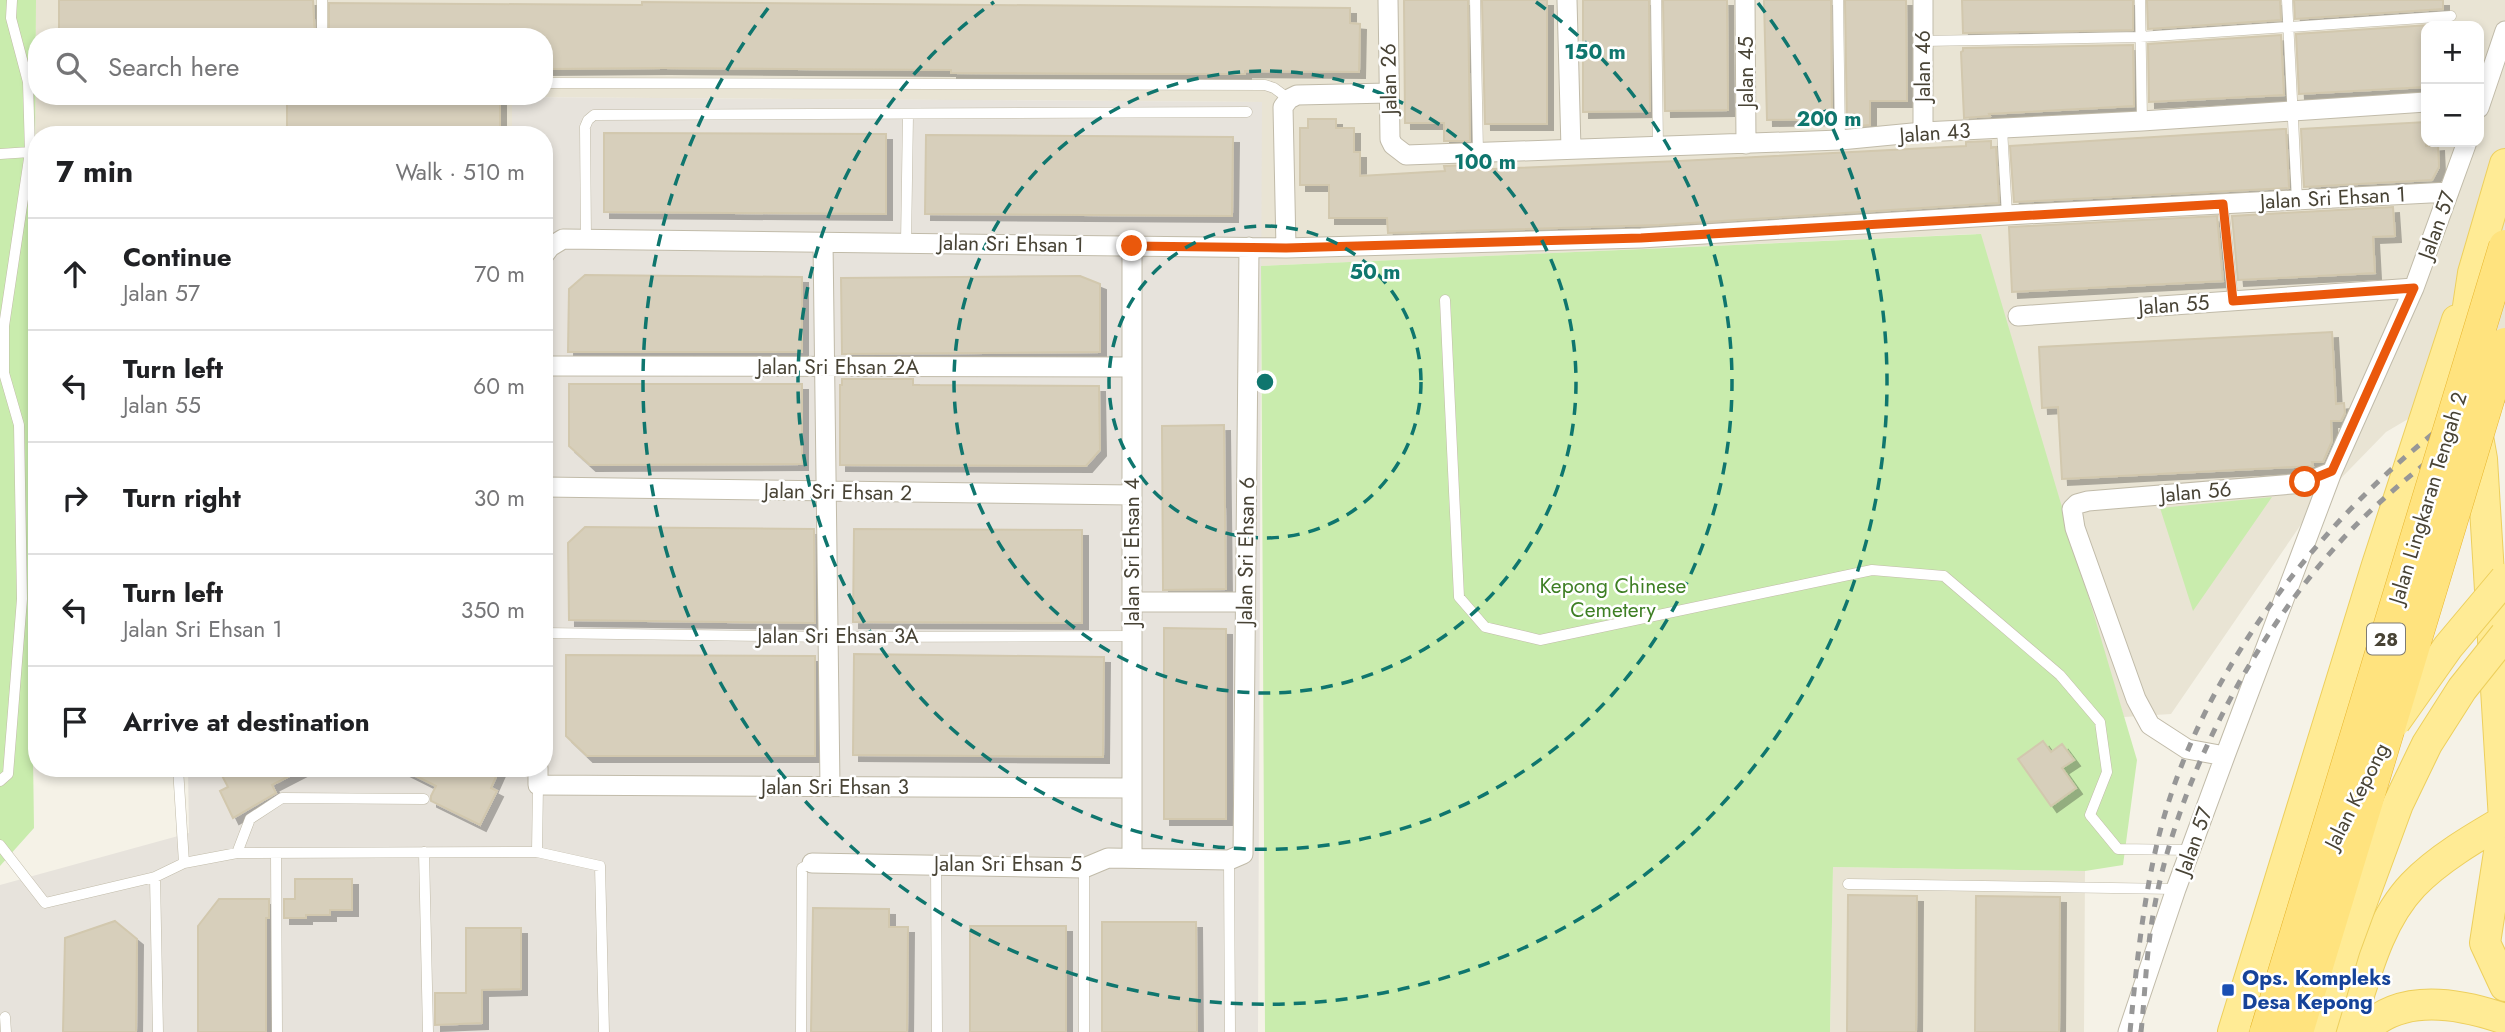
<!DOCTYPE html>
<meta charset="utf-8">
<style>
body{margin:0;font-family:Jost,sans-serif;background:#f2f2f2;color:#202124}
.controls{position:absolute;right:21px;top:21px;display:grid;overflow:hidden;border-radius:14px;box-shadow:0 4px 10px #0003}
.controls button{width:63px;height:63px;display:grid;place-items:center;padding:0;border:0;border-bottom:2px solid #e0e0e0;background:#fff;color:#202124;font:35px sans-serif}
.stop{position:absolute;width:21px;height:21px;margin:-16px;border:5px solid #ea580c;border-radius:50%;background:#fff}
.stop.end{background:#ea580c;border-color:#fff;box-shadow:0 2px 7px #0008}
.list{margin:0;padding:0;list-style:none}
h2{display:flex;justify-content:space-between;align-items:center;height:91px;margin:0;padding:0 28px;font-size:30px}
h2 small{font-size:23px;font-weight:400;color:#757577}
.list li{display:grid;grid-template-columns:46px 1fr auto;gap:21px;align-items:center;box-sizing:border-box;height:112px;padding:0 28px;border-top:2px solid #e0e0e0}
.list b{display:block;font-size:26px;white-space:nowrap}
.list p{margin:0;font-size:23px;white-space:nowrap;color:#757577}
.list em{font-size:23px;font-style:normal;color:#757577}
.icon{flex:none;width:38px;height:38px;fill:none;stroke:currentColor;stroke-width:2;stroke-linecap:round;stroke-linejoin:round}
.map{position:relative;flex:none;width:2505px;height:1032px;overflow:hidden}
.search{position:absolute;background:#fff;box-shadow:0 4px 10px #0003;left:28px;top:28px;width:525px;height:77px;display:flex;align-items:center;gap:18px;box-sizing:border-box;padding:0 24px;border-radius:28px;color:#757577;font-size:26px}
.panel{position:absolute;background:#fff;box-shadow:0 4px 10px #0003;left:28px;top:126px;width:525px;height:651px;border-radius:28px}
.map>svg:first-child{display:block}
</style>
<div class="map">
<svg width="2505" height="1032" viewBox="0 0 2505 1032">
<defs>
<filter id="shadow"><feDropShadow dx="6" dy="6" stdDeviation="0" flood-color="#0004"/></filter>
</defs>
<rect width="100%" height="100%" fill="#f5f2e7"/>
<!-- residential -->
<path fill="#e9e4d4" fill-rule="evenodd" d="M36 0H2505V362L2386 432 2313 507 2171 714 2124 717 1976 234 1261 266V102L512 97V135H37V685H32ZM2426 26H2479V142H2426ZM37 37H544V96H37Z
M1833 867 2085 871 2084 1032H1830Z"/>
<!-- industrial -->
<path fill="#e7e3dc" d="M512 97 1262 102 1258 1032H0V885L189 833 188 768H544V135H512Z"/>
<!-- green -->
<path fill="#c9ecad" d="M0 0H36L32 685 34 828 0 866Z
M1981 234 2137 760 2123 865 2085 871 1833 867 1830 1032H1265L1261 266Z
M2272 497 2193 611 2160 508Z"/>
<!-- building -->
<path fill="#d7cfbb" stroke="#d2c8ae" stroke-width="2" filter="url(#shadow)" d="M59 0H313L315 37H59Z
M1404 0H1468L1470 141H1444V123H1405Z
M1482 0H1547V124H1485Z
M1583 0H1649L1650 111 1583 112Z
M1663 0H1727L1728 110 1665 111Z
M1764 0H1831L1832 119 1767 120Z
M1845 0H1906L1907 101H1870V125L1847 127Z
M1962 0H2133V30L1963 33Z
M2147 0H2280L2281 20 2148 29Z
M2294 0H2443V9L2295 19Z
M642 2 1350 8V23L1360 24 1359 72 1245 71V74H1140L951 73V70L663 68 544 69V37H329V3L642 5Z
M2444 24V26H2426V87L2299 94 2296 34Z
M2281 35 2284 95 2149 102 2148 44Z
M2133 45 2134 106 1989 114 1990 116 1964 118 1961 52 1963 51V48Z
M403 99 500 100V132L479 131V135L403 134V132H364V135H304V130H287V101Z
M1308 119H1336V128H1354V152H1360V176L1445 171 1444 166 1470 165V170L1679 161 1966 146V142L1991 141V148L1996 147 1999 203 1659 225 1388 233 1387 218H1329V185H1300V128H1308Z
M2426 122V146L2438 145 2439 167 2432 180 2304 187 2301 129Z
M2283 129H2286L2289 188 2014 202 2010 146Z
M604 133 886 134V214L604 212Z
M926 135 1233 137 1232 216 925 214Z
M2393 207 2395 236 2373 237 2375 273 2238 280 2232 216Z
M2217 216 2223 281 2012 292 2009 227Z
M585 275 802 277V352H568L569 289Z
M1080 276 1100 284V352L842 354 841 278Z
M2332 332 2336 404 2344 403 2345 413 2341 421H2331L2332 441 2323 462H2312L2313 466 2062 479 2058 407 2042 408 2039 347Z
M842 379H913V385L1099 386 1100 450 1086 466 840 465V385H842Z
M569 384H802V464L590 465 569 446Z
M1224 425 1226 589 1163 590 1162 426Z
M585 527 814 529 815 623 569 620 568 543Z
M854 529 1082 530V623L853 622Z
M1164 628 1226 629V819H1164Z
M854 654 1104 657 1103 757 853 755Z
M566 655 815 656V756H587L566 736Z
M2043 741 2051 752 2062 744 2074 760 2062 768 2076 788 2051 806 2018 759Z
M218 768H305L272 785 276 793 233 818 220 791 228 787Z
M400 768H500L491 788 497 791 480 825 431 801V796L436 786Z
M295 879H352V910H330V915H306V918H284V899H295Z
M1848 895 1917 896 1916 1032H1847Z
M1976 896 2060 897 2059 1032H1975Z
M219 899H269V918H266V1032H198V926Z
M813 908 889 909V927H908L907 1032H811Z
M115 921 137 939 136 1032H63L65 938Z
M1102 922H1196L1197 1032H1102Z
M970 926H1066V1032H970Z
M466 928H521V989L482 990V1023L435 1025V993H466Z"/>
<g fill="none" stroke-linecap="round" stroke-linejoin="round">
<defs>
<path id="service" d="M322 0V37
M1475 0 1478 152
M1656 0 1658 146
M1838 0 1840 140
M2140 0 2142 121
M2287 0 2297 200
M1923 41 2140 37 2451 16
M544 83 1265 85 1274 88 1289 99
M2002 129 2007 215
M0 154 30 152
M2223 204 2233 301
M586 240 585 127 588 120 594 115 1247 112
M906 243 908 115
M1445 300 1459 597 1485 627 1540 640 1872 570 1944 576 2060 675 2100 722 2107 772 2090 815 2118 849 2191 850
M544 633 829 637 1132 636
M178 768 184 863
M0 781 8 774 22 599 19 425 4 373V326L30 152 28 82 11 18 12 0
M0 845 45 903 155 877 184 863 237 853 537 852 600 866 604 1032
M424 852 428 1032
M537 852 538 785
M237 853 250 819 282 798 424 799
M276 853 277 1032
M1229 860 1230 1032
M936 865 937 1032
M155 877 158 1032
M1848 884 2176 889
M5 1017 6 1032
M801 1032 802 868 812 863
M1084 1032V868"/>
<path id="minor" d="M1388 0 1390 139 1393 145 1406 155 1840 140 1923 132 2142 121 2426 102
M1567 0 1571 149
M1745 0 1746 144
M2479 108 2505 31
M1923 132V0
M823 242 830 787
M1132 246V858
M1286 248 1283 107 1289 99 1297 95 1389 93
M544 255 550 247 563 239 1286 248 1641 238 2007 215 2449 192
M2018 316 2414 288
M544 366 1132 367
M544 487 1132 495
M1132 602H1245
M2225 756 2332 472
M538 768V785L1132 788
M812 863 1084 868 1108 858 1229 860 1243 854 1249 247
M2128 1032 2176 889 2225 756 2187 749 2150 725 2136 699 2075 528 2072 509 2077 504 2088 501 2305 483 2332 472 2414 288 2467 142"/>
<path id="primary" d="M2466 355 2467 313 2473 273 2505 164
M2477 431 2482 459 2504 820 2485 943 2505 986
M2233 1032 2377 565 2457 320
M2347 1032C2364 983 2376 924 2413 885 2438 859 2474 838 2505 820
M2363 1032C2399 992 2459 1003 2505 1019"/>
</defs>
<!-- service casing -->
<use href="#service" stroke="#c1bba9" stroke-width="11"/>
<!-- minor casing -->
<use href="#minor" stroke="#c1bba9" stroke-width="21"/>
<!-- primary casing -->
<use href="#primary" stroke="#edcf5d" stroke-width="32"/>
<!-- service -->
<use href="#service" stroke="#fff" stroke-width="10"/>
<!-- minor -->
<use href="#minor" stroke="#fff" stroke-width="19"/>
<!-- primary -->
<use href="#primary" stroke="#ffeb95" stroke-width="30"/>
<!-- rail -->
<path stroke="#979797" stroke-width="5" stroke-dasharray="9 9" stroke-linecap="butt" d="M2130 1032C2136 970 2142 909 2156 848 2198 662 2346 483 2505 382
M2141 1032C2145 995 2146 958 2152 921 2174 782 2258 623 2358 523 2402 479 2455 440 2505 403"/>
<defs>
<path id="primary-bridge" d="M2395 722 2448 647 2505 579
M2320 1032 2345 948 2398 804 2427 744 2462 689 2505 635"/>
<path id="trunk-bridge" d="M2266 1032 2505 246
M2297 1032 2505 344"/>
</defs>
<!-- primary-bridge casing -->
<use href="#primary-bridge" stroke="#edcf5d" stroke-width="32" stroke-linecap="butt"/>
<!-- trunk-bridge casing -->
<use href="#trunk-bridge" stroke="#e9b52c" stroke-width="33" stroke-linecap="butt"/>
<!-- primary-bridge -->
<use href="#primary-bridge" stroke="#ffeb95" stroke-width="30"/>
<!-- trunk-bridge -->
<use href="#trunk-bridge" stroke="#ffe37e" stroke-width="32"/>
</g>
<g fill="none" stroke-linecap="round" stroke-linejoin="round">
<!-- route -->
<path stroke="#ea580c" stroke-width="9" d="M1132 246 1286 248 1641 238 2223 204 2233 301 2414 288 2332 471 2305 482"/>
</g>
<!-- distance rings -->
<g fill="none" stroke="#0f766e" stroke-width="3.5" stroke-dasharray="12 9">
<circle cx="1265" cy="382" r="156"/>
<circle cx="1265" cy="382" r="311"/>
<path d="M1536 2A467 467 0 1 1 994 2"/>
<path d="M1758 3A622 622 0 1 1 772 3"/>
</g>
<!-- markers -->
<rect fill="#1a4fb4" stroke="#fff" stroke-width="2.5" x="2221" y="983" width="14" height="14" rx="3.5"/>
<g text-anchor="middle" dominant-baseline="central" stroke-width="5" stroke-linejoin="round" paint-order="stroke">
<!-- shield labels -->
<rect fill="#fff" stroke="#7f7b72" stroke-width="2" x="2367" y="623.5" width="38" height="31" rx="5"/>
<g font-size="19" font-weight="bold" fill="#484335">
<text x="2386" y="639">28</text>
</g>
<!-- street labels -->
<g font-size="21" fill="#484335" stroke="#fff">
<text transform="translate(1923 66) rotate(-90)">Jalan 46</text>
<text transform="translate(1746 72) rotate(-90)">Jalan 45</text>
<text transform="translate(1389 79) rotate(-91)">Jalan 26</text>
<text transform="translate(1935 133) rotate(-4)">Jalan 43</text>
<text transform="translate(2333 198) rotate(-3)">Jalan Sri Ehsan 1</text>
<text transform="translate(2437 225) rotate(-70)">Jalan 57</text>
<text transform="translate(1011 244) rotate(1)">Jalan Sri Ehsan 1</text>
<text transform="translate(2174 305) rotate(-4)">Jalan 55</text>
<text x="838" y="367">Jalan Sri Ehsan 2A</text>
<text transform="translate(838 492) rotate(1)">Jalan Sri Ehsan 2</text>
<text transform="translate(2196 492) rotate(-5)">Jalan 56</text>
<text transform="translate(2428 498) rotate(-73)">Jalan Lingkaran Tengah 2</text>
<text transform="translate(1246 551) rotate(-89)">Jalan Sri Ehsan 6</text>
<text transform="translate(1132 552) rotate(-90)">Jalan Sri Ehsan 4</text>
<text x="838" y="636">Jalan Sri Ehsan 3A</text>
<text x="835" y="787">Jalan Sri Ehsan 3</text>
<text transform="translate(2357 796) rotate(-63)">Jalan Kepong</text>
<text transform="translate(2194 841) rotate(-70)">Jalan 57</text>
<text x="1008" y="864">Jalan Sri Ehsan 5</text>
</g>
<!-- park labels -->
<g font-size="21" fill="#3e7f24" stroke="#fff">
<text x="1613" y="586">Kepong Chinese<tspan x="1613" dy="24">Cemetery</tspan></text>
</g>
<!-- transit labels -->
<g font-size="21" font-weight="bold" fill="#164399" stroke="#fff" text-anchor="start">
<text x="2242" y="978">Ops. Kompleks<tspan x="2242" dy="24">Desa Kepong</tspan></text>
</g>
</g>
<circle cx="1265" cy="382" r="10" fill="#0f766e" stroke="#fff" stroke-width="3.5"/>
<g font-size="21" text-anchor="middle" font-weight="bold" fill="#0f766e" stroke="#fff" stroke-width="5" stroke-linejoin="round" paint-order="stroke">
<text x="1595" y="59">150 m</text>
<text x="1829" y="126">200 m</text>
<text x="1485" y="169">100 m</text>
<text x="1375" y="279">50 m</text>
</g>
</svg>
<div class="controls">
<button>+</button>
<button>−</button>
</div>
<div class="stop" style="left:2305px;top:482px"></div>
<div class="stop end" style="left:1132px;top:246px"></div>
<div class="search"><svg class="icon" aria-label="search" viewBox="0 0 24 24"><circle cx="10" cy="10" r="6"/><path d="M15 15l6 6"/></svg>Search here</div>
<section class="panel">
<h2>7 min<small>Walk · 510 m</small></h2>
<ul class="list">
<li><svg class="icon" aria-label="ahead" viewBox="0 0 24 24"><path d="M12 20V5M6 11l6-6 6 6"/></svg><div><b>Continue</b><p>Jalan 57</p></div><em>70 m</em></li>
<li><svg class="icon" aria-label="left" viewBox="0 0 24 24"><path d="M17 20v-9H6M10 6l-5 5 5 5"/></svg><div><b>Turn left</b><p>Jalan 55</p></div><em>60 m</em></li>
<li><svg class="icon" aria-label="right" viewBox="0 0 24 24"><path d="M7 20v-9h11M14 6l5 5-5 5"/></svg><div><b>Turn right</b></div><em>30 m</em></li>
<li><svg class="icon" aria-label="left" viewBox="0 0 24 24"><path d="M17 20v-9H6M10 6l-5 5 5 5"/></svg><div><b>Turn left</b><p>Jalan Sri Ehsan 1</p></div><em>350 m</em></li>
<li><svg class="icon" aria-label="arrive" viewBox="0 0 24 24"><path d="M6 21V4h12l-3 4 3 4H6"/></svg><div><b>Arrive at destination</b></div></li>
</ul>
</section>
</div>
